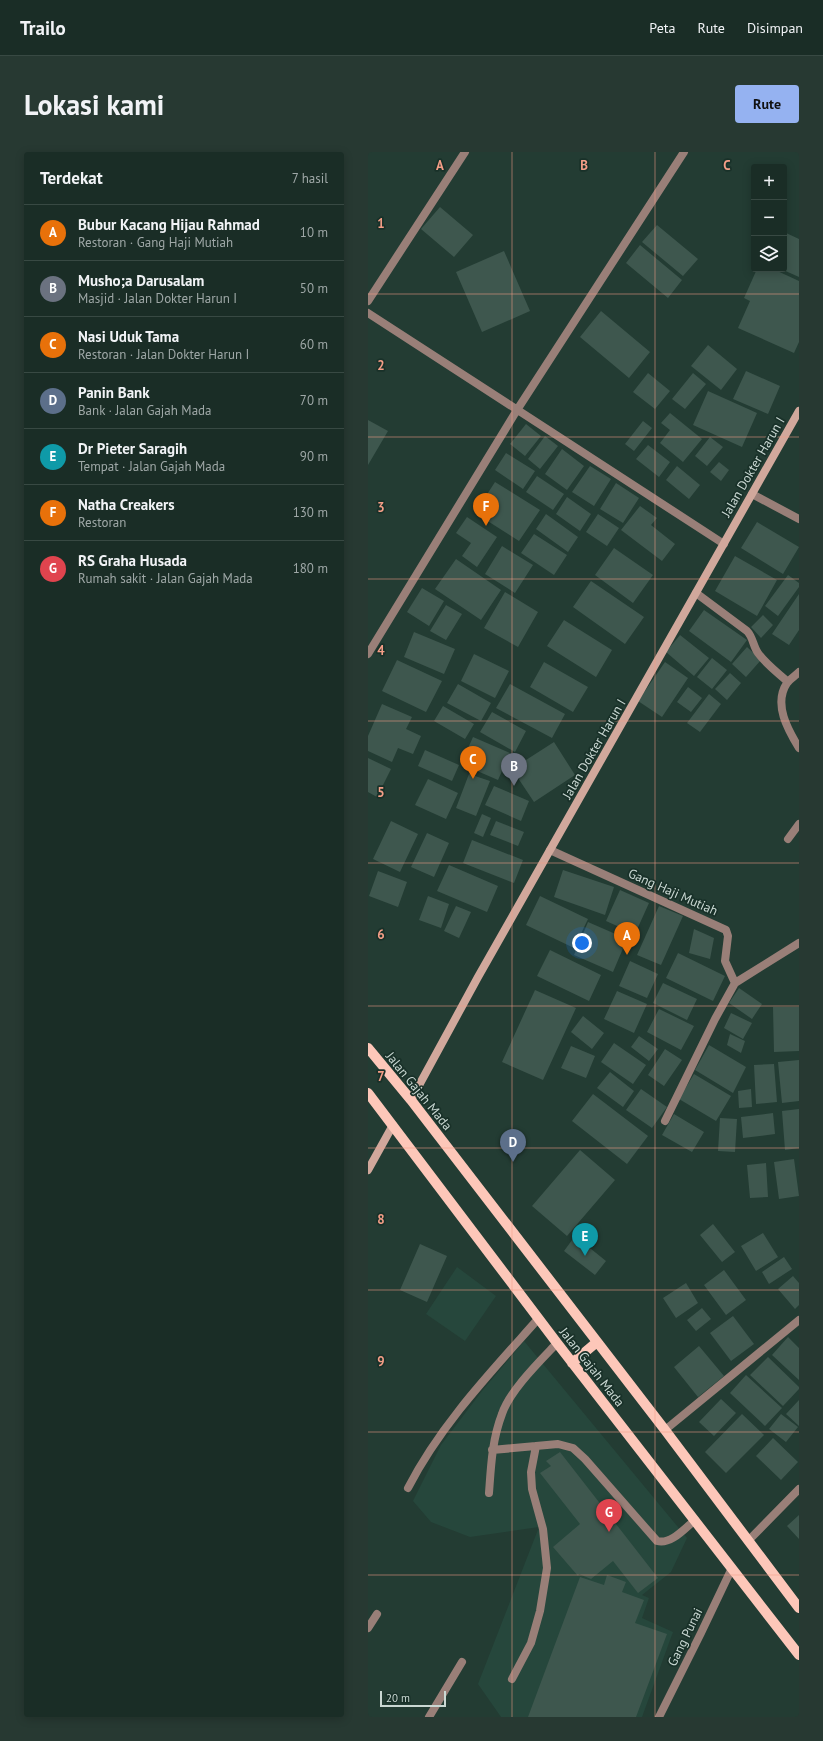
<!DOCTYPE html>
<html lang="id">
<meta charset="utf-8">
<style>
body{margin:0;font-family:"PT Sans",sans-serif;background:#273932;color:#f1f3f6}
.controls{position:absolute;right:12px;top:12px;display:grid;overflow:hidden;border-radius:4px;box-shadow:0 2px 10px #0003}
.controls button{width:36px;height:36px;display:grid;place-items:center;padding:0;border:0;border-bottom:1px solid #384943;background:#1a2d26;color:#f1f3f6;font:20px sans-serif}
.scale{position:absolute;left:12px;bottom:10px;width:66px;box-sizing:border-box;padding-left:4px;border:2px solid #cad8d3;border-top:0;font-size:11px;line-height:14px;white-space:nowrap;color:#cad8d3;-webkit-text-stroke:3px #193129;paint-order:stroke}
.you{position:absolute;left:214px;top:791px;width:14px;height:14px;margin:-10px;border:3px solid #fff;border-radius:50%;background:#1a73e8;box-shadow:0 0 0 6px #1a73e833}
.badge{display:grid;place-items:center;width:26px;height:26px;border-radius:50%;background:#95b2f1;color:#fff;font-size:13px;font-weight:700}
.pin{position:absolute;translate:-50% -33px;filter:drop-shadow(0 1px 2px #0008)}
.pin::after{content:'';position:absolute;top:21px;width:14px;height:12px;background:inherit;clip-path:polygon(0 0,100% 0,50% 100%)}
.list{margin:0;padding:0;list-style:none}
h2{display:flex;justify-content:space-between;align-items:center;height:52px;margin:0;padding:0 16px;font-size:17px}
h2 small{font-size:13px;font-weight:400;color:#9fa8a7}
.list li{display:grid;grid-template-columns:26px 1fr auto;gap:12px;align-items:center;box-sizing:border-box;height:56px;padding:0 16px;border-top:1px solid #384943}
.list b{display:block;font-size:15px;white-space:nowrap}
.list p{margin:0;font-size:13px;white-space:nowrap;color:#9fa8a7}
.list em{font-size:13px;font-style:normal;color:#9fa8a7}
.icon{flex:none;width:22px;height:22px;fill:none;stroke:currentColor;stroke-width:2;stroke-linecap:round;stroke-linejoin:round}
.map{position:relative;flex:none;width:431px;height:1565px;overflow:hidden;border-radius:4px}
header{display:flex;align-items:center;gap:24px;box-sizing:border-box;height:56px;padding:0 20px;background:#1a2d26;border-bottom:1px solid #384943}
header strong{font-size:19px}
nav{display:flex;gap:22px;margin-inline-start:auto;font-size:14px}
.intro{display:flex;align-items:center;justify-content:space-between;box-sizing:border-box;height:96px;padding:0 24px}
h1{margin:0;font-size:28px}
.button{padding:10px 18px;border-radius:4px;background:#95b2f1;color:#111;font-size:14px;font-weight:700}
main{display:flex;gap:24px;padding:0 24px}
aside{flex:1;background:#1a2d26;border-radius:4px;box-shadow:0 2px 10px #0003}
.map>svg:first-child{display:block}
</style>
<header>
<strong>Trailo</strong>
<nav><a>Peta</a><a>Rute</a><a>Disimpan</a></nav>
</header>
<div class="intro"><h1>Lokasi kami</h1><a class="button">Rute</a></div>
<main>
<aside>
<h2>Terdekat<small>7 hasil</small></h2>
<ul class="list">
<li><span class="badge" style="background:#e8710a">A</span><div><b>Bubur Kacang Hijau Rahmad</b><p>Restoran · Gang Haji Mutiah</p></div><em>10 m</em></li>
<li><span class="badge" style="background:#6b7280">B</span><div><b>Musho;a Darusalam</b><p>Masjid · Jalan Dokter Harun I</p></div><em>50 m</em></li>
<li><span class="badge" style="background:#e8710a">C</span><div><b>Nasi Uduk Tama</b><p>Restoran · Jalan Dokter Harun I</p></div><em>60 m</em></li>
<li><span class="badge" style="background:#5c6f8a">D</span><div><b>Panin Bank</b><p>Bank · Jalan Gajah Mada</p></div><em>70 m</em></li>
<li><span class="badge" style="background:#0f9aa8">E</span><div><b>Dr Pieter Saragih</b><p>Tempat · Jalan Gajah Mada</p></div><em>90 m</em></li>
<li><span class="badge" style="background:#e8710a">F</span><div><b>Natha Creakers</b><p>Restoran</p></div><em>130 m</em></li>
<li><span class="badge" style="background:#e0444e">G</span><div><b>RS Graha Husada</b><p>Rumah sakit · Jalan Gajah Mada</p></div><em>180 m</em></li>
</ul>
</aside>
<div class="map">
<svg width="431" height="1565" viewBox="0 0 431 1565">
<rect width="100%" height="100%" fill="#233c33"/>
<!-- built -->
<path fill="#26473c" d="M89 1115 128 1144 97 1189 58 1162Z
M156 1189 319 1386 303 1420 274 1443 281 1446 274 1466 305 1480 274 1565H133L110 1532 171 1375 102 1385 63 1370 45 1349 73 1293 114 1239Z"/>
<!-- building -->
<path fill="#3e574e" d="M72 55 105 83 86 105 53 77Z
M289 73 330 107 315 124 274 90Z
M416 80 431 87V125L413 117H416Z
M272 93 314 128 300 146 258 111Z
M136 99 162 159 114 180 88 120Z
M389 117H405L431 129V190L426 201 370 176 382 149 376 146Z
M233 159 282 200 261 226 212 185Z
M340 193 369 217 353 238 323 214Z
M378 219 412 234 400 262 365 247Z
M280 221 302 239 287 257 265 240Z
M325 221 338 232 317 257 304 247Z
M340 239 389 261 374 295 325 273Z
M302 261 334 287 315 310 292 291 302 278 293 271Z
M0 268 20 279 0 313Z
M275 269 284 276 266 299 257 292Z
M158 272 173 284 157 304 142 292Z
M177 284 190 294 172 317 160 307Z
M342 285 355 295 339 314 327 304Z
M280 293 302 310 291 325 268 307Z
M194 297 216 314 199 338 177 322Z
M138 301 167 319 155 337 127 318Z
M351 310 361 318 353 329 342 320Z
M222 314 243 327 226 354 204 340Z
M309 314 332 333 321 347 298 328Z
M169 324 196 342 185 358 158 340Z
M127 330 172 358 151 389 107 361Z
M248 331 271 346 255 371 232 357Z
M199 345 223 362 212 379 188 362Z
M272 354 289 366 283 373 307 392 294 409 253 378Z
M178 362 210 385 200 400 168 377Z
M230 362 251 376 239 394 218 380Z
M99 365 129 385 109 415 94 404 103 391 88 381Z
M389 370 431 395 415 422 373 396Z
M166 382 199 403 186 423 153 401Z
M134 394 165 413 147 441 117 422Z
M246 396 285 423 265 451 227 423Z
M367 404 409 428 389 464 347 439Z
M88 407 133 438 113 468 67 437Z
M420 423 431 431V435L410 464 397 454Z
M223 429 276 465 257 492 205 455Z
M54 436 76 449 61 474 39 460Z
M137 440 170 460 150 495 116 476Z
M431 442V478L421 493 404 482Z
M78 453 94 462 78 488 62 479Z
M336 458 379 488 363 510 321 479Z
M395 463 405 473 393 486 383 475Z
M196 468 244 498 228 525 179 494Z
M46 480 87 497 76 522 36 505Z
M312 483 341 506 326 524 298 500Z
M379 495 393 508 378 525 364 512Z
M106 502 141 519 127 546 93 529Z
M344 506 359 518 344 537 329 525Z
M29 508 74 529 58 560 14 539Z
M176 510 220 535 205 560 162 535Z
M297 510 320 526 294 565 270 549Z
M362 521 373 531 359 548 347 537Z
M90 532 123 551 113 569 79 551Z
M142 532 197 562 184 586 128 556Z
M320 535 334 546 323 560 309 550Z
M341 542 353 552 332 580 319 571Z
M14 552 44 565 38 577 53 584 45 602 30 596 24 610 0 599V584Z
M75 554 106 572 97 587 66 569Z
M124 560 158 579 147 600 112 580Z
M105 585 142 601 130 628 93 612Z
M186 590 207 623 166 650 144 617Z
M57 598 91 613 84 629 50 614Z
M0 606 23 617 9 645 0 640Z
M101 622 122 629 108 664 88 656Z
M60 627 90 641 78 667 47 653Z
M126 634 161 649 153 669 117 653Z
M114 662 123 666 115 685 106 681Z
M23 669 50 682 32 720 5 707Z
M128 669 156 680 150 694 122 683Z
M59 681 81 691 66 725 43 715Z
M104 688 155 708 146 731 95 711Z
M81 713 130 734 119 760 69 739Z
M195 718 246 735 237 763 186 745Z
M10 719 39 730 30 755 1 744Z
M252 738 281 751 267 782 238 769Z
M60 744 81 752 73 776 51 768Z
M172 744 220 767 206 796 158 773Z
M88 754 103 760 91 786 76 779Z
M291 754 315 764 293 813 269 803Z
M220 770 259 787 245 820 206 803Z
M326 777 346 786 342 807 321 801Z
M182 798 233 823 221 849 169 824Z
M310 801 357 824 345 849 298 826Z
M262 809 290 822 279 846 251 834Z
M295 831 329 847 319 868 285 851Z
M371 836 394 852 384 867 361 851Z
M167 838 208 856 175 928 134 910Z
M249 839 279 852 266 881 236 867Z
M405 855H431V899L406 900Z
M291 857 326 874 313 898 279 880Z
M363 861 384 871 375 887 356 876Z
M215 864 236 881 224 897 203 880Z
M362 882 377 889 373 901 359 893Z
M271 884 290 897 281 909 263 895Z
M246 891 278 913 265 932 233 910Z
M341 893 378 915 365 941 327 918Z
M203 894 227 904 218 926 193 916Z
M297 897 314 908 296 934 280 923Z
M431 908V949L414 951 410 910Z
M406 912 409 950 388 952 386 913Z
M242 920 266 939 255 955 229 936Z
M326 922 363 944 348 969 311 947Z
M273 937 299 955 284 976 258 958Z
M383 937 384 955 371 956 370 939Z
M225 942 280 984 259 1012 204 969Z
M431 957V996L417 998 414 959Z
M405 961 407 982 375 986 373 965Z
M306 962 336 980 324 1000 294 983Z
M352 966 369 967 367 1000 350 999Z
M212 998 247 1028 199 1084 164 1054Z
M426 1007 431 1044 411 1047 406 1010Z
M398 1011 400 1045 382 1046 379 1013Z
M345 1072 367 1100 354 1110 332 1083Z
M395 1081 410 1105 388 1119 373 1094Z
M207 1084 238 1109 227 1123 196 1099Z
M52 1092 79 1104 59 1150 32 1138Z
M416 1105 424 1117 401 1132 394 1120Z
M356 1118 378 1148 358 1163 336 1133Z
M425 1124 431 1131V1153L427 1157 410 1137Z
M318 1131 330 1151 308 1166 295 1146Z
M334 1156 343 1167 328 1179 319 1168Z
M365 1164 386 1192 363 1209 342 1181Z
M420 1185 431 1196V1228L404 1203Z
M331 1194 356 1224 330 1245 306 1215Z
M400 1205 431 1235V1237L415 1254 382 1223Z
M378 1223 414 1256 397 1274 362 1241Z
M353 1247 368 1261 346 1284 331 1270Z
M431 1248V1274L418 1262Z
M374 1262 396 1283 358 1321 337 1300Z
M413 1262 430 1275 418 1290 401 1277Z
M405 1286 430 1310 413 1328 388 1304Z
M192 1300 290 1426 270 1441 245 1409 223 1427 211 1422 210 1424 185 1395 212 1372 172 1321 183 1314 178 1309Z
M431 1363V1387L419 1374Z
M239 1423 258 1430 254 1440 276 1448 267 1471 299 1482 268 1565H160L212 1425 236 1433Z"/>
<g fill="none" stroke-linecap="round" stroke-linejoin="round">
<!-- lane -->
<path stroke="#997f78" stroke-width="8" d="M124 1298 190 1292 205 1296 217 1307 289 1389C303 1393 317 1376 327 1368
M121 1341C123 1314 124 1288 134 1262 142 1238 172 1209 189 1191
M144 1527 163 1491 172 1459 179 1416 175 1377 164 1337 163 1320 168 1294"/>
<!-- street -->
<path stroke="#997f78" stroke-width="8" d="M0 149 97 0
M0 161 356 392
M384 342 431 367
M328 441 379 479C385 485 385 494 390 501 398 512 410 521 420 530
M0 502 149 258 316 0
M431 520C427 524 422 527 419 531 405 552 420 578 431 596
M420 687 431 672
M182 698 358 778 360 784 357 809 367 831 347 867 297 969
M367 831 431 791
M297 1278 431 1168
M40 1336C73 1272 123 1220 170 1167
M380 1389 431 1337
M0 1476 9 1462
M61 1565 94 1510
M291 1565 333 1481 364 1416"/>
<!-- secondary -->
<path stroke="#d1a89c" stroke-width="8" d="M43 948 110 825 431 259
M0 1018 25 973"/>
<!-- primary -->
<path stroke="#fdc7b9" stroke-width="10" d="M0 896 43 948 297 1278 431 1456
M0 941 189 1191 431 1503
M204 1211 229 1190"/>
</g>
<!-- grid -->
<path fill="none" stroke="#f49e87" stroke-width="1" stroke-opacity="0.55" d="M144 0V1565M287 0V1565M0 142H431M0 285H431M0 427H431M0 569H431M0 711H431M0 854H431M0 996H431M0 1138H431M0 1280H431M0 1423H431"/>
<g text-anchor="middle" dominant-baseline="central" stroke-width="3.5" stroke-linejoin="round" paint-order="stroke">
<!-- street labels -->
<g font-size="13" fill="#cad8d3" stroke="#193129">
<text transform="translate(385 315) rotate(-60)">Jalan Dokter Harun I</text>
<text transform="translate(226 597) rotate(-60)">Jalan Dokter Harun I</text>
<text transform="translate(305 740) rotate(24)">Gang Haji Mutiah</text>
<text transform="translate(51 939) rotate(51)">Jalan Gajah Mada</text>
<text transform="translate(224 1215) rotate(52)">Jalan Gajah Mada</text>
<text transform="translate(317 1485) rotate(-64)">Gang Punai</text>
</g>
</g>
<g font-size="13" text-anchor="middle" font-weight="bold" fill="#f49e87" stroke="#193129" stroke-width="3.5" stroke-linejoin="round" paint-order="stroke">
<text x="72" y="18">A</text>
<text x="216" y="18">B</text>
<text x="359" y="18">C</text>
<text x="13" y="76">1</text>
<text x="13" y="218">2</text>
<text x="13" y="360">3</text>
<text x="13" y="503">4</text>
<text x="13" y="645">5</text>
<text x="13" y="787">6</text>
<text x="13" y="929">7</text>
<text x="13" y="1072">8</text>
<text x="13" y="1214">9</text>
</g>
</svg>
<div class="controls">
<button>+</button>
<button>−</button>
<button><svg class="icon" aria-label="layers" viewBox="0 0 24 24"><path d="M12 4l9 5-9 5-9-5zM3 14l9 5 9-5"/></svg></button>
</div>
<div class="scale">20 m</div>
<div class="you"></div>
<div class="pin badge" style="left:259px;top:803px;background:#e8710a">A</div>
<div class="pin badge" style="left:146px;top:634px;background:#6b7280">B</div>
<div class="pin badge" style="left:105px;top:627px;background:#e8710a">C</div>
<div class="pin badge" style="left:145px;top:1010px;background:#5c6f8a">D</div>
<div class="pin badge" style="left:217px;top:1104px;background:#0f9aa8">E</div>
<div class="pin badge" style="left:118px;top:374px;background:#e8710a">F</div>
<div class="pin badge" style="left:241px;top:1380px;background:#e0444e">G</div>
</div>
</main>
